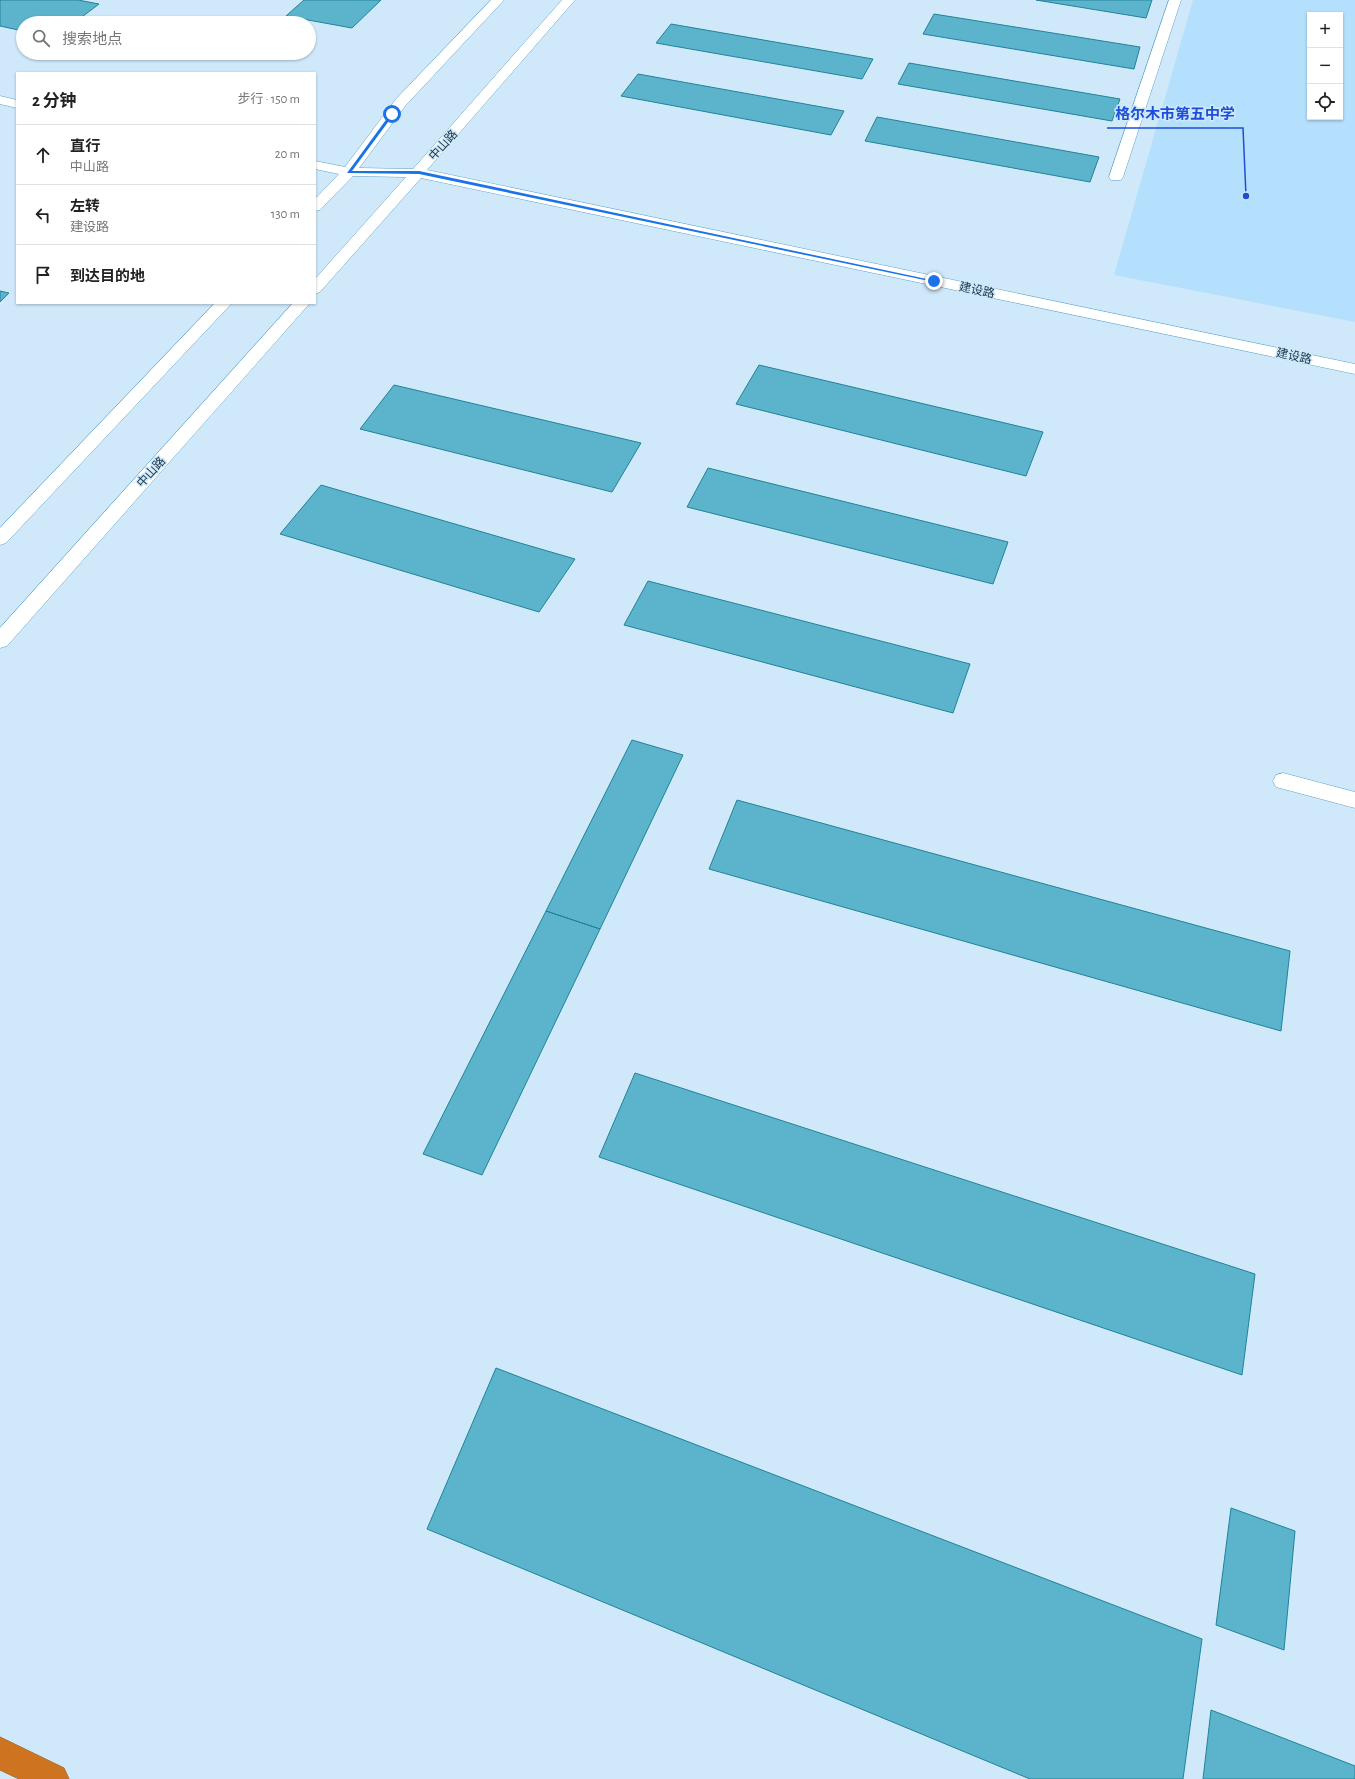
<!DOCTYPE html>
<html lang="zh">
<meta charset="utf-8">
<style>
body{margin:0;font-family:"Alegreya Sans","Noto Sans SC",sans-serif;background:#f6f6f6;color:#222}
.controls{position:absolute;right:12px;top:12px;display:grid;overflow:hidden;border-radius:0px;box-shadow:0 1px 3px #0004}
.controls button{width:36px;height:36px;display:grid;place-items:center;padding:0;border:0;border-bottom:1px solid #e0e0e0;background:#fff;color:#222;font:20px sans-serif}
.stop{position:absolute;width:12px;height:12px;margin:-9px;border:3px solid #1a73e8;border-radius:50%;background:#fff}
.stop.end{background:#1a73e8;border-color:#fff;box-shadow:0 1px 4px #0008}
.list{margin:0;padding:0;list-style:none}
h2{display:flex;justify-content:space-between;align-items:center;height:52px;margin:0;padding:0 16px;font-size:17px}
h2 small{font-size:13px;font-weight:400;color:#767676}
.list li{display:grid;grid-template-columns:26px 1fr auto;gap:12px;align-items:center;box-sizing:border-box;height:60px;padding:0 16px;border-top:1px solid #e0e0e0}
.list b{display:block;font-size:15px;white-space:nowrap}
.list p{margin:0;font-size:13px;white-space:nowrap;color:#767676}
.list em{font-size:13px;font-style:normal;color:#767676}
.icon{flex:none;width:22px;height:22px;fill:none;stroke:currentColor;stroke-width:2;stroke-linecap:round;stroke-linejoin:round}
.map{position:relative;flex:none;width:1355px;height:1779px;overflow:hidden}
.search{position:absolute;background:#fff;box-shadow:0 1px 3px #0004;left:16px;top:16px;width:300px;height:44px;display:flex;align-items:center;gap:10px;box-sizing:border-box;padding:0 14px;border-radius:22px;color:#767676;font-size:15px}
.panel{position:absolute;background:#fff;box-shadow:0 1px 3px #0004;left:16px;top:72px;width:300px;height:232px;border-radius:0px}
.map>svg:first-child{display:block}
</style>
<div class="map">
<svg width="1355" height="1779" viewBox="0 0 1355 1779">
<rect width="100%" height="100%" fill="#cfe9fa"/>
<!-- built -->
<path fill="#b4e0fd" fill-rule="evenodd" d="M1193 0H1355V322L1114 275ZM1310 15H1340V117H1310Z"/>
<!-- building -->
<path fill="#5bb4cc" stroke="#228299" d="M0 0H78L99 4 74 23H23V31L0 26Z
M304 0H381L352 28 286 16Z
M1036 0H1152L1146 18Z
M934 14 1140 47 1134 69 923 34Z
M671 24 873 59 862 79 656 43Z
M909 63 1120 99 1112 121 898 84Z
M638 74 844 111 831 135 621 96Z
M877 117 1099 157 1090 182 865 141Z
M0 291 9 293 0 302Z
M759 365 1043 432 1026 476 736 404Z
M394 385 641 443 612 492 360 429Z
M708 468 1008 542 993 584 687 507Z
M321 485 575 559 539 612 280 534Z
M648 581 970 664 953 713 624 625Z
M632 740 683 755 600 929 546 911Z
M737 800 1290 951 1281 1031 709 869Z
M546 911 600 929 482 1175 423 1154Z
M635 1073 1255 1274 1242 1375 599 1157Z
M496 1368 1202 1639 1183 1779H1030L427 1529Z
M1231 1508 1295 1531 1284 1650 1216 1625Z
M1211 1710 1355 1766V1779H1203Z"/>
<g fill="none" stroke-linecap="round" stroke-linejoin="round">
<defs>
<path id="lane" d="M1169 0H1181L1123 177 1121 180H1111L1109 177Z
M1283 773 1355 792V808L1276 787 1273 781 1276 775Z"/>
<path id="secondary" d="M491 0H504L406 105 359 168 413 169 562 0H575L427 170 1355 364V374L421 178 320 292 315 294V279L406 177 353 176 320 210 315 211V199L339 174 315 169V161L345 167 396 99Z
M0 96 17 100V108L0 104Z
M215 303H232L6 543 0 545V528Z
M293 303H310L7 646 0 648V628Z"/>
<path id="highway" d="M0 1737 64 1768 69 1779H19L0 1770Z"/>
</defs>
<!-- lane casing -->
<use href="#lane" stroke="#5ea1ca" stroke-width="1"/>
<!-- secondary casing -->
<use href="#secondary" stroke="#5ea1ca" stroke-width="1"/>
<!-- highway casing -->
<use href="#highway" stroke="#8e5e2d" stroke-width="1"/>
<!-- lane -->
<use href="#lane" fill="#fff" fill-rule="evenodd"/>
<!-- secondary -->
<use href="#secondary" fill="#fff" fill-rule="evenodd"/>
<!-- highway -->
<use href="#highway" fill="#ce7420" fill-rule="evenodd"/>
</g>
<!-- route -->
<path fill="#1a73e8" d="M391 113 394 114 352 171H419L936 281 934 282 419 174 347 173Z"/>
<g text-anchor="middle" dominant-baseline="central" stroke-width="3" stroke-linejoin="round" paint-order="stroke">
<!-- far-street labels -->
<g font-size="12" fill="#183445" stroke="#cfe9fa">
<text transform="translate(443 145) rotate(-48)">中山路</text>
<text transform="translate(977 290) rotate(12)">建设路</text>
<text transform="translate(1294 356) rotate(12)">建设路</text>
<text transform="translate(151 472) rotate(-48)">中山路</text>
</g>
</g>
<!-- callouts -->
<path fill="none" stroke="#1d4ed8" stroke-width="1.5" d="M1246 196L1243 128H1107"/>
<circle fill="#1d4ed8" stroke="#cfe9fa" stroke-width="1.5" cx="1246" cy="196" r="4"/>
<g font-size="15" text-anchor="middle" font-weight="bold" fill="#1d4ed8" stroke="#cfe9fa" stroke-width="3" stroke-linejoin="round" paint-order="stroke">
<text x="1175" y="119">格尔木市第五中学</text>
</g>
</svg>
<div class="controls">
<button>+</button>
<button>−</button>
<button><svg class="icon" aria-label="locate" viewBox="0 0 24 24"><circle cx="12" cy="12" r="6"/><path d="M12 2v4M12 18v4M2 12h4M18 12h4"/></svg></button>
</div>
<div class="stop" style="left:392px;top:114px"></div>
<div class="stop end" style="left:934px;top:281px"></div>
<div class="search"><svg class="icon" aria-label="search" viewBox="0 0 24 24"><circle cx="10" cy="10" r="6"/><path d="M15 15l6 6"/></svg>搜索地点</div>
<section class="panel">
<h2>2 分钟<small>步行 · 150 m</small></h2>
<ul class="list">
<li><svg class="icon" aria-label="ahead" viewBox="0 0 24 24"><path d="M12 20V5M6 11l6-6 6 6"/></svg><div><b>直行</b><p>中山路</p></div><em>20 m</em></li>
<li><svg class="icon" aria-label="left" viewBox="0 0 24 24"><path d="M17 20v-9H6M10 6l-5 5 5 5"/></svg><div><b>左转</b><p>建设路</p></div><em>130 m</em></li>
<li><svg class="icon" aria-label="arrive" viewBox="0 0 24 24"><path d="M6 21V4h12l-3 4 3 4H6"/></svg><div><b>到达目的地</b></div></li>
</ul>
</section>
</div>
